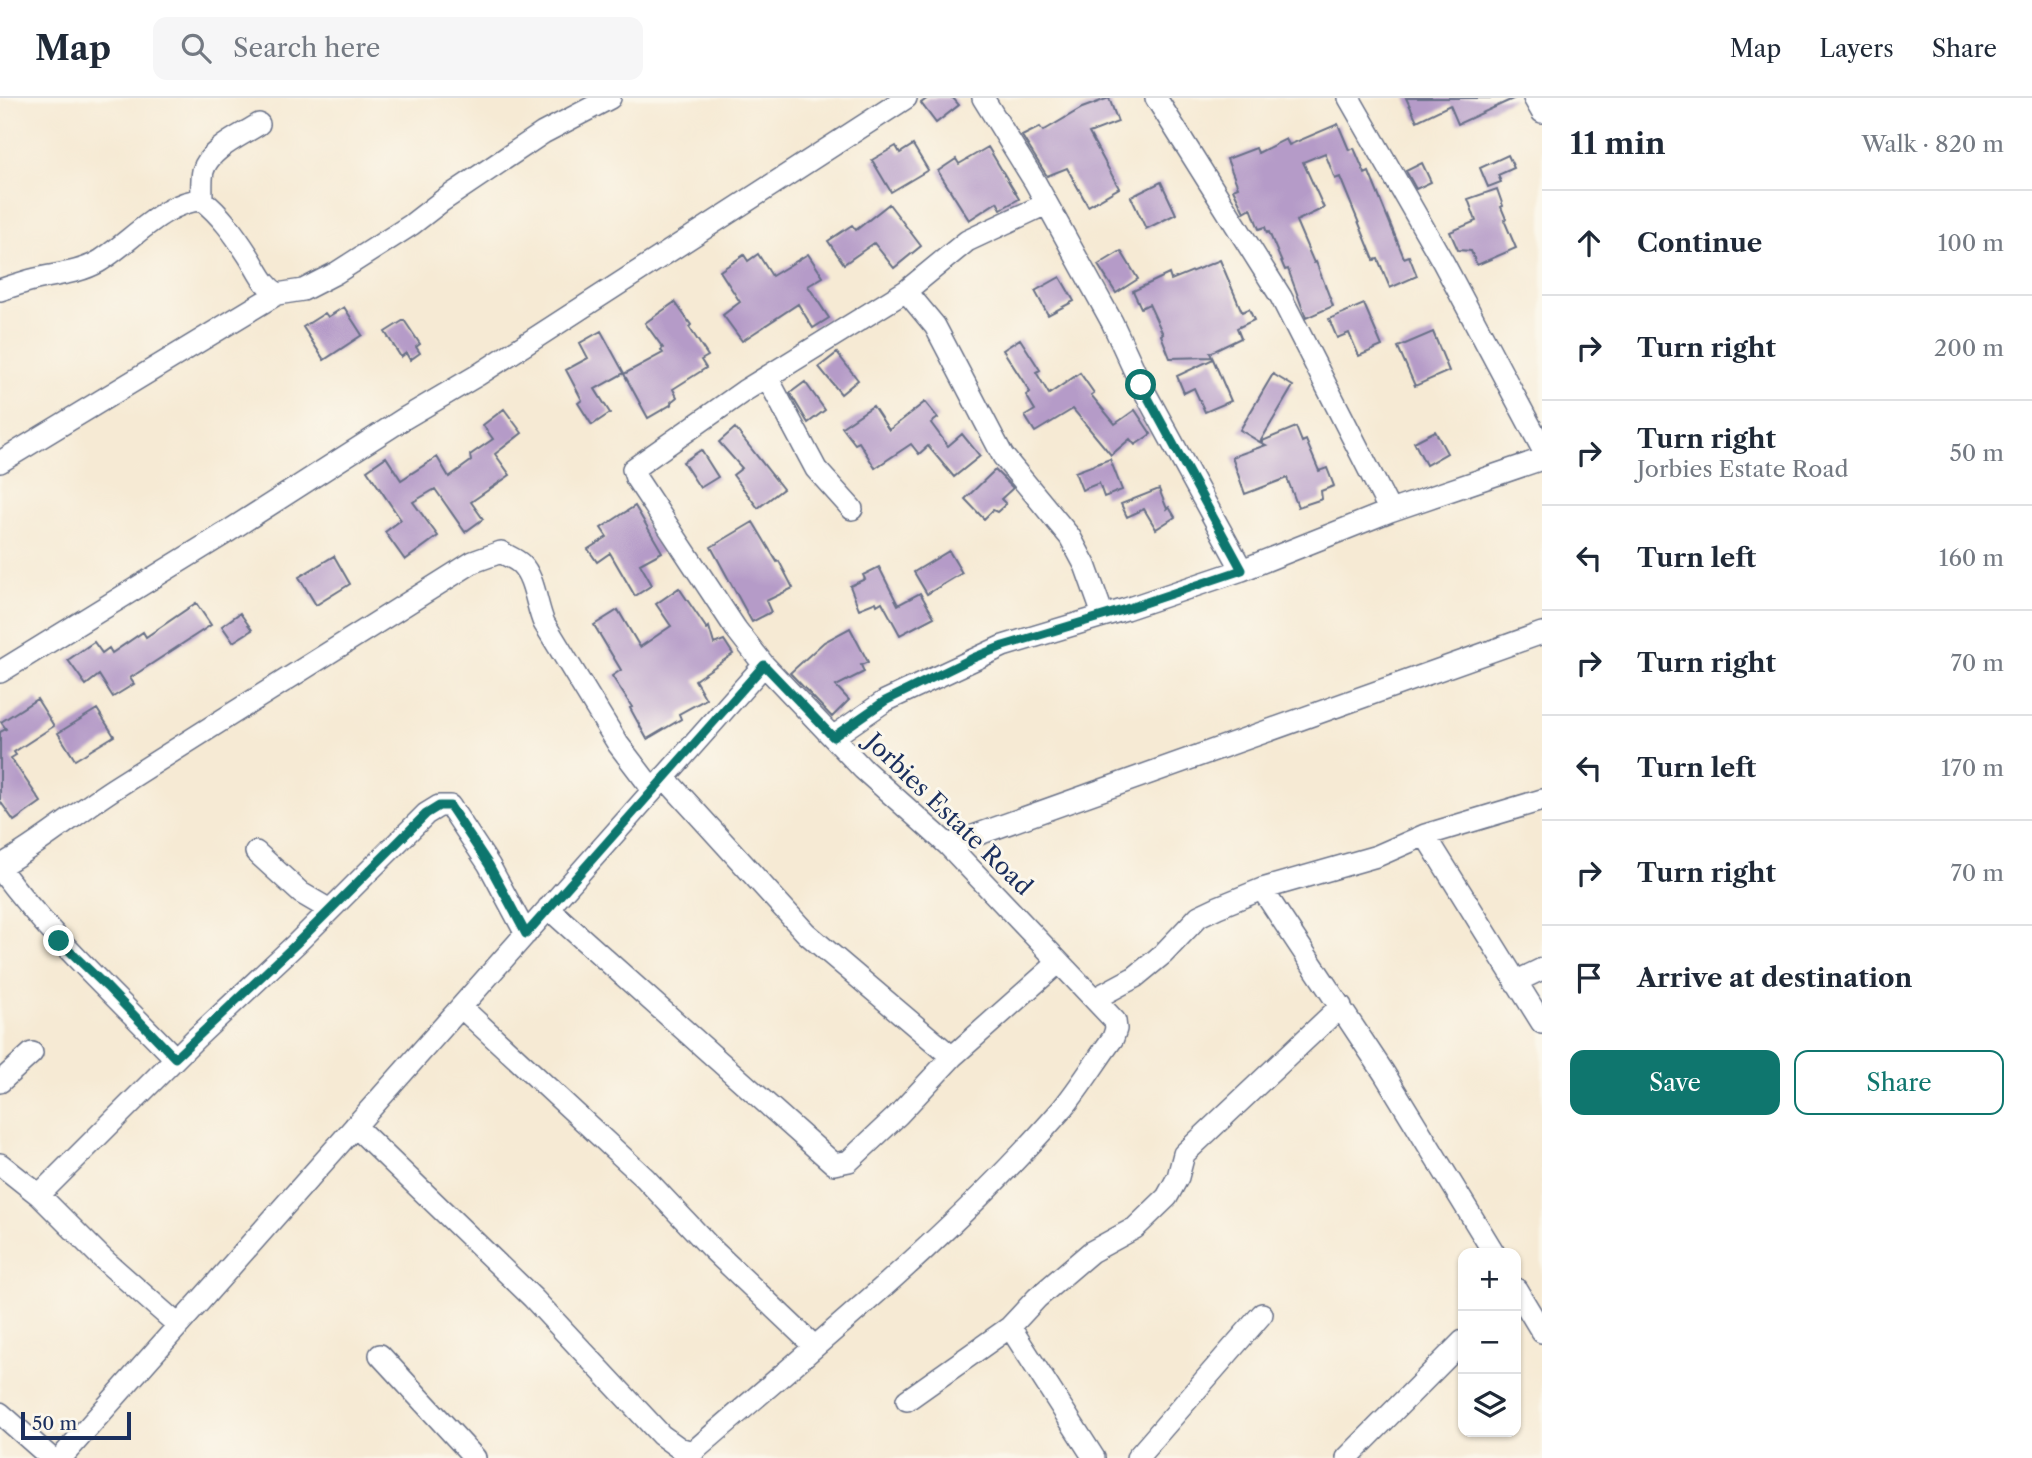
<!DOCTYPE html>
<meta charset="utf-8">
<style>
body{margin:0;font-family:"Libre Caslon Text",serif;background:#f6f6f7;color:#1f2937}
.controls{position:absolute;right:21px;bottom:21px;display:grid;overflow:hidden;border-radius:14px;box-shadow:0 2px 5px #0004}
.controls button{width:63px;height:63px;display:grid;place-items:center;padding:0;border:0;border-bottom:2px solid #e0e1e3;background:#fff;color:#1f2937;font:35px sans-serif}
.scale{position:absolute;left:21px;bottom:18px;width:110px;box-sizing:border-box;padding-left:7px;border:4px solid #1b2f5e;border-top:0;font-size:19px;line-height:24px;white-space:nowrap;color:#1b2f5e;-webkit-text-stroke:5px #fbf7ec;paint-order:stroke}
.stop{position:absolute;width:21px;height:21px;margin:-16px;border:5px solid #0f766e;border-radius:50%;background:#fff}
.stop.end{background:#0f766e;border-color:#fff;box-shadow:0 2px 7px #0008}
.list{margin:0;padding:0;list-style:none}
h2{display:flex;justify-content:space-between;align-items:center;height:91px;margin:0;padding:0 28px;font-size:30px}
h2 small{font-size:23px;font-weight:400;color:#747a83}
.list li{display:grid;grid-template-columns:46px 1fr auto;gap:21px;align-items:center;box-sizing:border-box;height:105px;padding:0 28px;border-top:2px solid #e0e1e3}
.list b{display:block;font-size:26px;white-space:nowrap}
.list p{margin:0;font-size:23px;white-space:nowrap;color:#747a83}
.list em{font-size:23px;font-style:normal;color:#747a83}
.actions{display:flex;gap:14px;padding:21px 28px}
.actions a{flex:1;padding:16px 0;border:2px solid #0f766e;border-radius:14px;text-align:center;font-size:24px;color:#0f766e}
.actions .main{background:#0f766e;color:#fff}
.icon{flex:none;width:38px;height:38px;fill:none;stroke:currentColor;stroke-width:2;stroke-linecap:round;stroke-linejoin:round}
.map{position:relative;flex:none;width:1542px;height:1360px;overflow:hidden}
header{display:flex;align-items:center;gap:42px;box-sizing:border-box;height:98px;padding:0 35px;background:#fff;border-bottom:2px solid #e0e1e3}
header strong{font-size:33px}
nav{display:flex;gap:38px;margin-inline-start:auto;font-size:24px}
.search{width:490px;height:63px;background:#f6f6f7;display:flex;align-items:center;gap:18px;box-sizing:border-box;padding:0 24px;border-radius:14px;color:#747a83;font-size:26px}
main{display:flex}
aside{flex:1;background:#fff}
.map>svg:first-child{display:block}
</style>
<header>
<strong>Map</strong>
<div class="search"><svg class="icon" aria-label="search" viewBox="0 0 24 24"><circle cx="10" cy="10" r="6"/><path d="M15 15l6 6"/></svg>Search here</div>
<nav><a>Map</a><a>Layers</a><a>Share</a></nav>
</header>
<main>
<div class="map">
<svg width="1542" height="1360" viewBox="0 0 1542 1360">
<rect width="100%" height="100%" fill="#fbf7ec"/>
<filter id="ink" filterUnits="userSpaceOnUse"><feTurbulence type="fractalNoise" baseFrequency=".0143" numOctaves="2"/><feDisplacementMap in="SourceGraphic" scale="14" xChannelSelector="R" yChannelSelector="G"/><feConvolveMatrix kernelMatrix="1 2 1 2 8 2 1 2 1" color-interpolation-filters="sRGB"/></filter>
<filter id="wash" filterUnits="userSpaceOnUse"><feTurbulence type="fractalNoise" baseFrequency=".00686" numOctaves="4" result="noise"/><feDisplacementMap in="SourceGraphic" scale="28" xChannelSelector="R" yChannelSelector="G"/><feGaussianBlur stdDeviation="1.57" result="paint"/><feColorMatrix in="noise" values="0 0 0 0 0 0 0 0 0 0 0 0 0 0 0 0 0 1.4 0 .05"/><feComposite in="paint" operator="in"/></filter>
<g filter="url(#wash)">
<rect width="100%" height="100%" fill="#f6ead4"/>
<g id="blocks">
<!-- building -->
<path fill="#b59bc8" d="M928 0H953L959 7 936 25 921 5Z
M1109 0 1118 24 1089 35 1119 90 1088 108 1067 70 1047 78 1022 38 1040 29 1043 33 1082 10Z
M1406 0H1515L1458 26 1450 7 1417 23Z
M1338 26 1349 52 1354 50 1365 76 1369 74 1404 160 1409 158 1417 178 1390 190 1378 161 1374 162 1340 79 1335 81 1325 55 1303 64 1324 110 1296 123 1314 165 1316 164 1333 208 1306 220 1288 171 1285 172 1269 134 1267 135 1265 129 1259 131 1251 110 1244 114 1233 91 1238 89 1227 61 1256 50 1258 55 1286 41 1289 47Z
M913 47 928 72 891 94 872 62 896 48 900 55Z
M988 49 1019 101 1001 111 997 104 969 122 938 73 956 61 959 66Z
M1508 57 1514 70 1498 77 1501 84 1488 89 1480 70Z
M1422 65 1431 84 1416 91 1406 73Z
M1161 84 1176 116 1146 131 1131 99Z
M1497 91 1503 108 1501 109 1506 121 1504 122 1516 150 1477 167 1471 153 1458 152 1450 134 1476 123 1468 101Z
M889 106 921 148 894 170 874 145 844 166 828 143 852 127 856 132Z
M1121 153 1138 181 1116 195 1098 167Z
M758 156 772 178 808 156 823 179 808 188 829 220 813 230 798 206 742 243 723 217 740 204 720 173 744 157 748 163Z
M1220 162 1242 214 1249 211 1254 222 1237 230 1241 240 1210 255 1212 259 1170 260 1161 237 1163 236 1149 206 1141 210 1133 193 1169 176 1171 182Z
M1060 179 1074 203 1048 217 1035 193Z
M675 204 691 227 689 229 708 258 701 262 706 270 673 291 677 299 671 304 672 306 648 320 624 276 663 255 661 252 663 250 645 225Z
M1364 206 1382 248 1359 258 1349 235 1337 240 1329 221Z
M344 209 362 237 324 262 303 229 325 215 328 219Z
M404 222 420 246 416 249 420 255 410 262 406 255 401 259 385 234Z
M601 233 624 275 595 291 610 315 592 327 578 305 582 302 566 272 588 260 580 245Z
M1433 234 1449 273 1415 288 1398 249Z
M1020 241 1040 272 1036 274 1049 296 1080 275 1094 295 1091 297 1115 326 1135 312 1151 336 1135 347 1130 341 1111 357 1073 311 1035 334 1025 318 1035 312 1026 297 1030 294 1003 252Z
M837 255 858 282 841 296 819 269Z
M1213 261 1231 303 1205 314 1194 290 1184 295 1177 278Z
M1273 276 1293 288 1260 344 1240 332Z
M805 284 825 312 808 325 790 295Z
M925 304 938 320 931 325 948 348 962 336 980 358 954 379 928 348 919 356 911 346 875 370 859 344 855 346 842 329 873 308 889 332Z
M504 311 522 335 495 356 510 377 471 404 483 421 465 434 435 391 413 404 438 438 405 462 385 434 401 422 367 372 386 359 401 382 437 359 449 379 471 363 470 357 493 341 483 327Z
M1296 329 1302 344 1306 342 1319 373 1327 370 1334 388 1321 393 1322 401 1298 409 1287 380 1245 396 1232 359 1266 347 1260 344Z
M735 330 783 391 758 410 733 377 742 370 719 344Z
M1435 333 1447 355 1426 367 1414 344Z
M701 352 718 379 700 390 683 364Z
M1110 361 1122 392 1104 399 1099 385 1082 392 1075 374Z
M995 372 1013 390 1001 401 1006 406 997 414 993 412 984 421 965 401Z
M1159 391 1167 411 1169 409 1175 419 1156 431 1144 411 1127 419 1121 406Z
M635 408 662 454 640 466 652 487 635 498 610 455 597 464 588 451 607 439 601 430Z
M753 424 777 464 779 463 793 490 766 503 771 514 752 524 711 449Z
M949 453 962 475 927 496 914 474Z
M334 458 350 486 316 507 299 479Z
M879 469 898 507 920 495 934 519 900 537 882 504 877 507 876 504 859 511 850 488 865 481 863 477Z
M679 490 707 531 709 529 714 546 724 542 733 556 695 582 706 601 679 616 681 621 647 641 630 610 632 609 612 578 621 572 594 527 618 512 640 549 671 528 656 506Z
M196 505 211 527 130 580 134 586 113 599 99 577 86 587 68 562 94 544 102 555 109 550 112 555 143 534 146 539Z
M240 515 252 532 233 544 222 528Z
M850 530 868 564 861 567 864 574 836 588 849 602 832 619 790 575 824 544Z
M37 601 54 628 14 654 16 657 11 660 41 704 14 723 0 703V634L6 631 1 624Z
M97 611 114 638 75 662 58 635Z"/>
</g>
</g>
<g filter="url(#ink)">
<use href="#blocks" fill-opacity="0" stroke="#687087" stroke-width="2"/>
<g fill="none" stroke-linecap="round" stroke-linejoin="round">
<defs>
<path id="minor" d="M983 0 1035 84 1112 224 1141 287 1242 472
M1156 0 1281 199 1390 413
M1349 0 1443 164 1542 350
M1534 0 1542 14
M202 102C202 93 201 82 203 73 209 51 241 38 259 26
M0 192C12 188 24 184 36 181 57 176 79 175 98 164 130 145 164 103 202 102 221 117 235 137 248 157 259 174 261 184 277 196
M906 193 935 228 1003 358 1070 439 1085 467 1103 517
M767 279 816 371 852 411
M0 364 277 196 303 192 336 175 411 127 442 103 543 35 610 0
M0 574 224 436 405 320 478 277 906 0
M833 639 885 603 1003 548 1126 511 1242 472 1390 413 1542 361
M664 679 806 835 952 959
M1425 737 1542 925
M948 747 1542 535
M256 754 301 795 330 812
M0 768C42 745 78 713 118 688 236 613 354 539 473 464L501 454C507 458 516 461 521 466 535 480 536 507 544 525L618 646 653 692
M0 771C51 840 116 898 175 960
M1262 791 1384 975 1494 1155
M548 810 834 1066 849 1063 898 1017 952 959 1059 864
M1515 884 1542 871
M1096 900 1135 879 1163 856 1199 818 1218 809 1262 791 1377 758 1425 737 1542 702
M461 909 645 1080 711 1150 814 1248
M0 984 32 955
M355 1028 533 1200 661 1337 679 1350 693 1354C820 1243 953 1137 1063 1010 1081 988 1096 963 1113 940L1116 931 1115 923 948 747 863 671 764 567 736 531 636 380 633 371 744 293 906 193 967 143 1046 106
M0 1066 39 1097 102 1160 178 1227
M39 1097 196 940 296 846 426 716 439 708H450L489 767 526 836
M1516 1191 1542 1234
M1010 1229 1094 1360
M380 1257 475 1360
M907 1302 1010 1229 1037 1200 1091 1154 1135 1130 1167 1099 1178 1079 1184 1056 1341 908
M0 1315 51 1360
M61 1360 764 567
M1137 1360 1262 1216
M1347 1360 1463 1243"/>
</defs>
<!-- minor casing -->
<use href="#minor" stroke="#687087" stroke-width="24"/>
<!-- minor -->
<use href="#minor" stroke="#fff" stroke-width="21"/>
</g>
</g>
<g fill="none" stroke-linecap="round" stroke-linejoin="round" filter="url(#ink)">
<!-- route -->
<path stroke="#0f766e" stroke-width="9" d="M59 843 107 889 175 960 296 846 426 716 439 708H450L489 767 526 836 764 567 833 639 885 603 973 560 1003 548 1126 511 1242 472 1141 287"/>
</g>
<g text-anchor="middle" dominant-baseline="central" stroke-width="6" stroke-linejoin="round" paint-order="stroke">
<!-- street labels -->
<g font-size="24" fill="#1b2f5e" stroke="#fbf7ec">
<text transform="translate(949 716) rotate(44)">Jorbies Estate Road</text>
</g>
</g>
</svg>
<div class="controls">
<button>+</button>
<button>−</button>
<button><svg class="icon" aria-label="layers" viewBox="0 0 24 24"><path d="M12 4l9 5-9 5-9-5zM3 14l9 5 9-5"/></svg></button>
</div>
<div class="scale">50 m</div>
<div class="stop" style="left:1141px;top:287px"></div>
<div class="stop end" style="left:59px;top:843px"></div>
</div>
<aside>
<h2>11 min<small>Walk · 820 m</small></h2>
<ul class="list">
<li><svg class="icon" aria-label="ahead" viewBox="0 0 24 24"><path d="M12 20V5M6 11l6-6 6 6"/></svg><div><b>Continue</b></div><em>100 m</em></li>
<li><svg class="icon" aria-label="right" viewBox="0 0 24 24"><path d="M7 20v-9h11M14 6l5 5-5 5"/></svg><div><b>Turn right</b></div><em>200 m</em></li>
<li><svg class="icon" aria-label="right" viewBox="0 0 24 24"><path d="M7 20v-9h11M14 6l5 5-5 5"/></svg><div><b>Turn right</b><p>Jorbies Estate Road</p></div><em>50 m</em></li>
<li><svg class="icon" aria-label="left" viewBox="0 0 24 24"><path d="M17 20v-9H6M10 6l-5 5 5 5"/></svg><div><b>Turn left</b></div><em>160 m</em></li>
<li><svg class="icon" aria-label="right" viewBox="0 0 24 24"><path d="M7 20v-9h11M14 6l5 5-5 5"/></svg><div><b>Turn right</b></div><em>70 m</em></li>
<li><svg class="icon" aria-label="left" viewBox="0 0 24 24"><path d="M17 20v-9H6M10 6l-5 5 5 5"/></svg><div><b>Turn left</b></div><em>170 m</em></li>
<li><svg class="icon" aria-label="right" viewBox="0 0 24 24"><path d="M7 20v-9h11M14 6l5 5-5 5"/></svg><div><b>Turn right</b></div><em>70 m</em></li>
<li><svg class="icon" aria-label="arrive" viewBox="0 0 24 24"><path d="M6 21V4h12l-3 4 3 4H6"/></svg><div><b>Arrive at destination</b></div></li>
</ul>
<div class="actions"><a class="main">Save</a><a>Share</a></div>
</aside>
</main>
